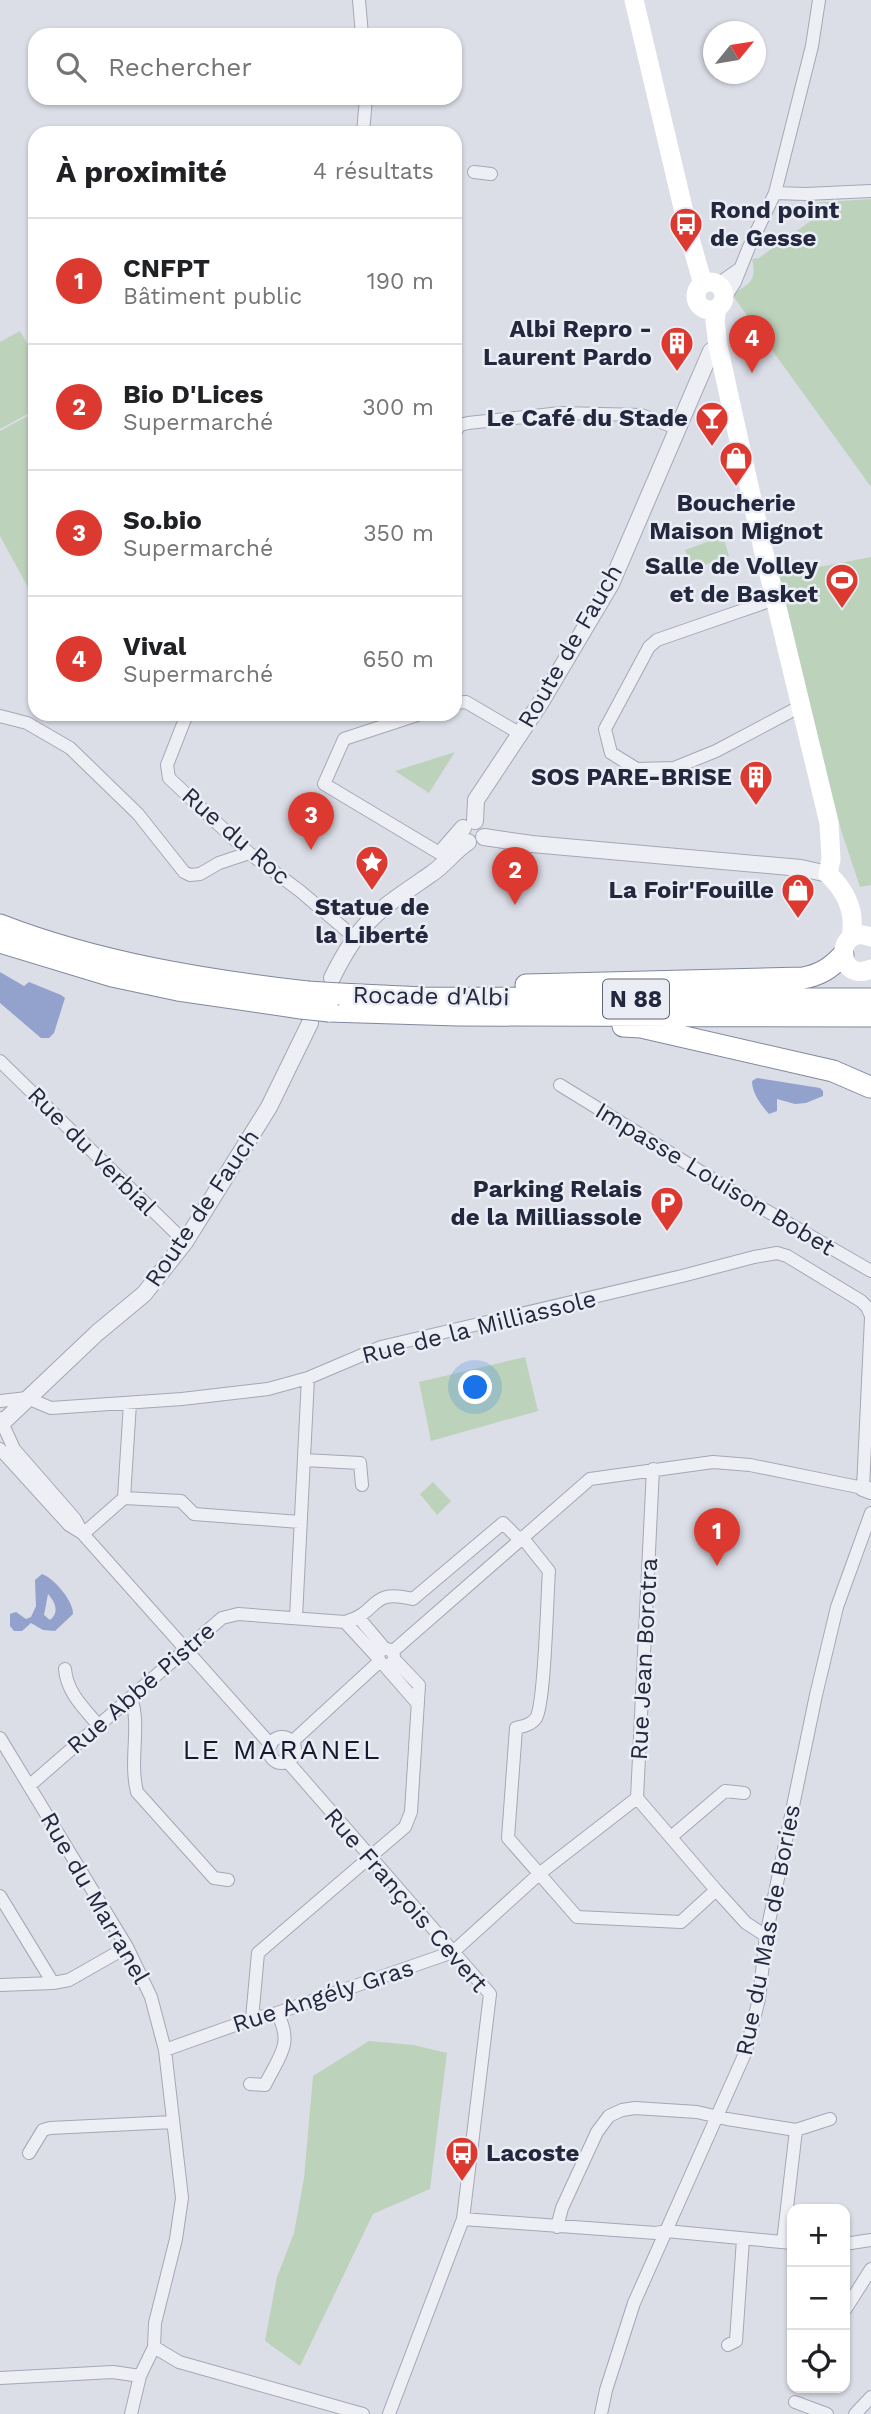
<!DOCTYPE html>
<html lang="fr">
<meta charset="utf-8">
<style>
body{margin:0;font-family:"Work Sans",sans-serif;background:#f6f6f6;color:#202124}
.controls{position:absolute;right:21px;bottom:21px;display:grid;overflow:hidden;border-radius:14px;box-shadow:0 2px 5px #0004}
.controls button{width:63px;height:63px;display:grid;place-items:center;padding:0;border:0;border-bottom:2px solid #e0e0e0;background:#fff;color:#202124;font:35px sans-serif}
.compass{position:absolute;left:703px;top:21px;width:63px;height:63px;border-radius:50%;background:#fff;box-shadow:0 2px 5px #0004;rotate:60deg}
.you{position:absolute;left:476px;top:1388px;width:24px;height:24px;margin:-18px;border:5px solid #fff;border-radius:50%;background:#1a73e8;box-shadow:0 0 0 10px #1a73e833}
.badge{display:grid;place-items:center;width:46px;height:46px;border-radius:50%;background:#dc3931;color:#fff;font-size:23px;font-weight:700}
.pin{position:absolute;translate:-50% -58px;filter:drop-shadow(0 2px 4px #0008)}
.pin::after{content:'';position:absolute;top:37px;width:24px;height:21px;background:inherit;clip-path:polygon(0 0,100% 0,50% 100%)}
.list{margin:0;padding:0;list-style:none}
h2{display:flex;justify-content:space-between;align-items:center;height:91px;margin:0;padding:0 28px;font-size:30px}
h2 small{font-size:23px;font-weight:400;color:#757577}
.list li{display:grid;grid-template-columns:46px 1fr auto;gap:21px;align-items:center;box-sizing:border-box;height:126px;padding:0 28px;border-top:2px solid #e0e0e0}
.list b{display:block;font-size:26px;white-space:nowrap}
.list p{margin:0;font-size:23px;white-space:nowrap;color:#757577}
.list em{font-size:23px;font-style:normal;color:#757577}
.icon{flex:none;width:38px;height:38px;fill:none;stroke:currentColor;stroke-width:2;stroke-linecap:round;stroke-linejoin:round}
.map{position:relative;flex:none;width:871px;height:2414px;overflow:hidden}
.search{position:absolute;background:#fff;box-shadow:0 2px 5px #0004;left:28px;top:28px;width:434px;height:77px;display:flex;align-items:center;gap:18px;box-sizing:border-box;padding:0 24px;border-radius:21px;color:#757577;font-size:26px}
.panel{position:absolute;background:#fff;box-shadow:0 2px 5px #0004;left:28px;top:126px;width:434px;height:595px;border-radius:21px}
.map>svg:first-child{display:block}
</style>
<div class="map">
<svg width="871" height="2414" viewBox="0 0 871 2414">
<rect width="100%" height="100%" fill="#dbdee7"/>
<!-- green -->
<path fill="#bdd2bb" d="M871 199V487L733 296 735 292C751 284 757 278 752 259L759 258 812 220 811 203Z
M20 331 35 357V410L0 429V342Z
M33 413 35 588 30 591 0 536V431Z
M723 536 729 556 693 569 685 550Z
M871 557V885L860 887 841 830 778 575Z
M455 752 429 793 395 771Z
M525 1357 538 1411 431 1441 419 1382Z
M433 1482 451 1501 437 1515 420 1494Z
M369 2041 414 2045 447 2053 430 2189 373 2214 300 2366 265 2341 277 2277 294 2233 304 2178 313 2076Z"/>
<!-- water -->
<path fill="#92a2cc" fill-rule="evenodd" d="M0 972 24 986 29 982 61 995 65 998 54 1033 49 1038H41L0 1003Z
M757 1078 820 1088 823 1091V1096L806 1103 795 1104 777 1099V1111L769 1114C761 1105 752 1093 752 1081Z
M42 1574C54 1578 74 1602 73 1614L55 1631 43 1630 31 1623 22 1631H14L10 1626V1614L16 1612 26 1619 31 1617 36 1606 35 1580ZM48 1594C55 1602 60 1612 50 1620L44 1615Z"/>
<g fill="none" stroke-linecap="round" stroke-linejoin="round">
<defs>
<path id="minor" d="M359 0 362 35
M363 133 366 98
M474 172 491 174
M775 193 806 194 871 191
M718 284 738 270
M723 301 735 282 749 247 775 193 812 46 819 0
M455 432 460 425 468 423 561 413 641 415 677 428
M775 599 657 640 649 647 605 729 611 753 637 769 674 768 716 751 801 706
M455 703 466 702 519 733
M187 714 167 765 169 778 249 853 300 891 354 937
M420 714 344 739 324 784 441 854
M0 716 27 723 70 748 138 814 184 872 190 875 200 874 219 863 249 853
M0 1061 185 1242
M560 1085 727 1188 871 1271
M0 1401 27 1398 51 1408 182 1399 268 1389 308 1378 381 1347 682 1276 754 1257 777 1253 787 1256 861 1301 867 1307 871 1316
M0 1418 14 1449 75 1519 83 1534 271 1745
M0 1449 69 1525 82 1533
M304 1460 360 1463 362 1485
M653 1469 637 1798 716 1890 746 1923 766 1936
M124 1498 130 1403
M83 1534 124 1498 181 1501 194 1514 300 1522
M522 1537 549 1571C547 1596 545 1704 536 1718 531 1725 524 1726 516 1728L508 1838 577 1917 681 1922 716 1890
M296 1617 308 1378
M359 1618 385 1649
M345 1622 379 1659
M378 1657a8 8 0 1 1 16 0a8 8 0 1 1-16 0Z
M392 1652 590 1479 713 1462 750 1465 863 1488 871 1318
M384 1665 418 1704
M65 1669C67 1693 84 1708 99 1726
M131 1698C141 1725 129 1760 137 1792L214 1878 228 1880
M269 1750a13 13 0 1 1 26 0a13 13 0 1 1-26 0Z
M0 1738 127 1947 151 1997 165 2050 182 2198 176 2239 155 2323 154 2347 179 2362 363 2414
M292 1742 380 1661
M288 1762 490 1994 463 2219 389 2414
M29 1786 222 1618 238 1614 345 1622C381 1612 368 1588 413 1599L503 1523 519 1539
M671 1837 725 1791 744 1793
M0 1896 53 1983
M0 1985 53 1983 69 1980 127 1947
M252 2019 258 1953 405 1827 411 1812 419 1685 394 1659
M165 2050 252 2019 277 2013 453 1952 539 1874 637 1798
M250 2084 265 2085C279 2056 294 2044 277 2013
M29 2153 43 2130 50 2128 173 2122
M463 2219 656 2233 666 2231 792 2243
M557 2227 562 2208 597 2132 609 2116 622 2110 635 2108 697 2112 727 2119 796 2130 830 2119
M783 2242 796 2130
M845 2244 871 2240
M845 2310 871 2269
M728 2345 736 2341 743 2239
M0 2378 113 2372 140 2376
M795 2402 827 2414
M131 2414 140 2376 154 2347
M601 2414 606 2390 634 2303 746 2051 759 1999 766 1936 816 1695 837 1607 871 1513
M855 2414 871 2397"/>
<path id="tertiary" d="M475 821 476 800 541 702 611 584 711 351
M484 837 532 844 801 868 828 874
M443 851 463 828
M332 978C361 919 379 910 431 874 445 865 454 851 468 842
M0 1425 97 1333 144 1294 185 1242 269 1107 310 1023
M863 1488 871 1491"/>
<path id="trunk" d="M0 925C98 963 204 980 307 992
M0 942 112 976 178 990 301 1008
M526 985 803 978C820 975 831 968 843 955
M340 994 424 998 871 999
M329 1011 458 1015 871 1016
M623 1026 641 1027 833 1071 870 1087"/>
</defs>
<!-- minor casing -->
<use href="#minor" stroke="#a4a7b5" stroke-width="14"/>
<!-- tertiary casing -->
<use href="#tertiary" stroke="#a4a7b5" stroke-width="18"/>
<!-- trunk casing -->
<use href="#trunk" stroke="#8187a0" stroke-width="23"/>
<!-- minor -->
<use href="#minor" stroke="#eeeff5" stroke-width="12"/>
<!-- tertiary -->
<use href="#tertiary" stroke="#eeeff5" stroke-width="16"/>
<!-- secondary -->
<path stroke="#fff" stroke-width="19" d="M634 0 692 246 703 284
M696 296a14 14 0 1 1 28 0a14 14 0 1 1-28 0Z
M717 308 715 321 718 346 763 549 829 823 831 859 828 874C846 891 856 912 851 937
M871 937C834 923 835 984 871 969"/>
<!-- trunk -->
<use href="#trunk" stroke="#fff" stroke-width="21"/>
<defs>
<path id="trunk-bridge" d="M307 992 340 994
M301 1008 329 1011"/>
</defs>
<!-- trunk-bridge casing -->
<use href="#trunk-bridge" stroke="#8187a0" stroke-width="23" stroke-linecap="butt"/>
<!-- trunk-bridge -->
<use href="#trunk-bridge" stroke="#fff" stroke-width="21"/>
</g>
<!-- icons -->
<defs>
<symbol id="bus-pin" viewBox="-11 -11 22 30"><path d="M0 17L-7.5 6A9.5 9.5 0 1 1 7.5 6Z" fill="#dc3931" stroke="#ebedf5"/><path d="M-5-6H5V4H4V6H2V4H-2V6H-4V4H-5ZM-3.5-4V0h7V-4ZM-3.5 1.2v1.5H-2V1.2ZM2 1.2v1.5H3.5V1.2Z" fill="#fff"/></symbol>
<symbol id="building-pin" viewBox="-11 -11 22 30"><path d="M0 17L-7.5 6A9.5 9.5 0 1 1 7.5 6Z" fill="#dc3931" stroke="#ebedf5"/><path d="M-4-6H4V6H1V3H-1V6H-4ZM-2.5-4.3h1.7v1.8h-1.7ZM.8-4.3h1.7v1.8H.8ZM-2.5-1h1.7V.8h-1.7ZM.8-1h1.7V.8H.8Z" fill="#fff"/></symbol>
<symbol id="bar-pin" viewBox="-11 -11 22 30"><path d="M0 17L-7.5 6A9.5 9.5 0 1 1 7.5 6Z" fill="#dc3931" stroke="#ebedf5"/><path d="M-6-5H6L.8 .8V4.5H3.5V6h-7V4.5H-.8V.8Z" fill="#fff"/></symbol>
<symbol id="shop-pin" viewBox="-11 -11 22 30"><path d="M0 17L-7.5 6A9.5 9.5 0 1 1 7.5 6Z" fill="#dc3931" stroke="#ebedf5"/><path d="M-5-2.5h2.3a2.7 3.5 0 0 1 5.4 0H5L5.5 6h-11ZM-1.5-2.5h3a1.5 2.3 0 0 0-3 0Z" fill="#fff"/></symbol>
<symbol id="stadium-pin" viewBox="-11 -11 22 30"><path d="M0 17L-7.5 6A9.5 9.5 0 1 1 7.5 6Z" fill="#dc3931" stroke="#ebedf5"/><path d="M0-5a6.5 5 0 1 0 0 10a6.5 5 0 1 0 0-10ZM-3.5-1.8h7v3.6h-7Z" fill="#fff"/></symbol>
<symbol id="sight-pin" viewBox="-11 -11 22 30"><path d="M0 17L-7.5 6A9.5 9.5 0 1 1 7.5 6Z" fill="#dc3931" stroke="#ebedf5"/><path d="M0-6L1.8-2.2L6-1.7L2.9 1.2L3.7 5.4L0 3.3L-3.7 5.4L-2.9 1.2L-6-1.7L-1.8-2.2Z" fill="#fff"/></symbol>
<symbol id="parking-pin" viewBox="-11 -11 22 30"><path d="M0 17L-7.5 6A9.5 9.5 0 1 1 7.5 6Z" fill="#dc3931" stroke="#ebedf5"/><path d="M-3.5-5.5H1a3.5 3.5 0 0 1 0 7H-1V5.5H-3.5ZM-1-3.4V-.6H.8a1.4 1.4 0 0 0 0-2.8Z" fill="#fff"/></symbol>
</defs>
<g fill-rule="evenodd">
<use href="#bus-pin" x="667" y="205" width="38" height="52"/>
<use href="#building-pin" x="658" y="324" width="38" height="52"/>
<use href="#bar-pin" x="693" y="399" width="38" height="52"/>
<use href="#shop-pin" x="717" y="439" width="38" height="52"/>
<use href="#stadium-pin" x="823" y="561" width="38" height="52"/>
<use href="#building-pin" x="737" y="758" width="38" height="52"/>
<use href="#sight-pin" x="353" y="843" width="38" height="52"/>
<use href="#shop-pin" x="779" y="871" width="38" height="52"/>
<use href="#parking-pin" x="648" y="1184" width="38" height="52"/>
<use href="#bus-pin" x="443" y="2134" width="38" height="52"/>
</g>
<g text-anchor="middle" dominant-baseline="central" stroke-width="5" stroke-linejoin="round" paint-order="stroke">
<!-- shield labels -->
<rect fill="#ebedf5" stroke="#606376" stroke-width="2" x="603" y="979.5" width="66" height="39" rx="5"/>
<g font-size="23" font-weight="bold" fill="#24283f">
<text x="636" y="999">N 88</text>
</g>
<!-- poi labels -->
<g font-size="24" font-weight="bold" fill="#24283f" stroke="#ebedf5" text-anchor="end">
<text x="710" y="210" text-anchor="start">Rond point<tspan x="710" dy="28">de Gesse</tspan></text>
<text x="652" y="329">Albi Repro -<tspan x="652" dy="28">Laurent Pardo</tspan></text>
<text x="688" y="418">Le Café du Stade</text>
<text x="736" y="503" text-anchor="middle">Boucherie<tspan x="736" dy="28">Maison Mignot</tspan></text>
<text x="818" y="566">Salle de Volley<tspan x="818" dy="28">et de Basket</tspan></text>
<text x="732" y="777">SOS PARE-BRISE</text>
<text x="774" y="890">La Foir'Fouille</text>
<text x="372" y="907" text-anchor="middle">Statue de<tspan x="372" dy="28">la Liberté</tspan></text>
<text x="642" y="1189">Parking Relais<tspan x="642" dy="28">de la Milliassole</tspan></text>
<text x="486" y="2153" text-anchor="start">Lacoste</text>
</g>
<!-- street labels -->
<g font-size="24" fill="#24283f" stroke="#ebedf5">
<text transform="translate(570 646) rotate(-60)">Route de Fauch</text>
<text transform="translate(236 836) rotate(41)">Rue du Roc</text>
<text transform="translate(431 996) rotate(1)">Rocade d'Albi</text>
<text transform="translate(92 1151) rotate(45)">Rue du Verbial</text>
<text transform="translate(715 1179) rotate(31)">Impasse Louison Bobet</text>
<text transform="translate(202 1208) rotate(-56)">Route de Fauch</text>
<text transform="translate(479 1327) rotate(-14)">Rue de la Milliassole</text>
<text transform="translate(644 1659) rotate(-87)">Rue Jean Borotra</text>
<text transform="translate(141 1688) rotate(-41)">Rue Abbé Pistre</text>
<text transform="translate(95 1898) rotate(60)">Rue du Marranel</text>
<text transform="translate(406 1900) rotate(49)">Rue François Cevert</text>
<text transform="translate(768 1930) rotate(-79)">Rue du Mas de Bories</text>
<text transform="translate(323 1996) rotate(-18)">Rue Angély Gras</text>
</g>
<!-- quarter labels -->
<g font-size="28" letter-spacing="2" fill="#161a2f" stroke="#ebedf5">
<text x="282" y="1749">LE MARANEL</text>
</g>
</g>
</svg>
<div class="controls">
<button>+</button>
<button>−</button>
<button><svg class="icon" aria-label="locate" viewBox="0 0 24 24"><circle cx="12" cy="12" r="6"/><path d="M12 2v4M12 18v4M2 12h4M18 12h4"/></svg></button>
</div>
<svg class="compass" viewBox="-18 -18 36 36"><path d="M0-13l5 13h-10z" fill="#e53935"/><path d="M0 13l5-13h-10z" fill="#757577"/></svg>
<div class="you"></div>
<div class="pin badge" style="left:717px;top:1566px">1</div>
<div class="pin badge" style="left:515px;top:905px">2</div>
<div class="pin badge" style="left:311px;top:850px">3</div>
<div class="pin badge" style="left:752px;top:373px">4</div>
<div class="search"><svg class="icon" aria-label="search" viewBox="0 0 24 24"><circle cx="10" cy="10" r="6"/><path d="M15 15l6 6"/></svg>Rechercher</div>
<section class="panel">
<h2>À proximité<small>4 résultats</small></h2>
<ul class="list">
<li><span class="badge">1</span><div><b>CNFPT</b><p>Bâtiment public</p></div><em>190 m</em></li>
<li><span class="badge">2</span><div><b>Bio D'Lices</b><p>Supermarché</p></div><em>300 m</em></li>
<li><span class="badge">3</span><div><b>So.bio</b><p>Supermarché</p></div><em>350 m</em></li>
<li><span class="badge">4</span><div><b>Vival</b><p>Supermarché</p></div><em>650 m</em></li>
</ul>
</section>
</div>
